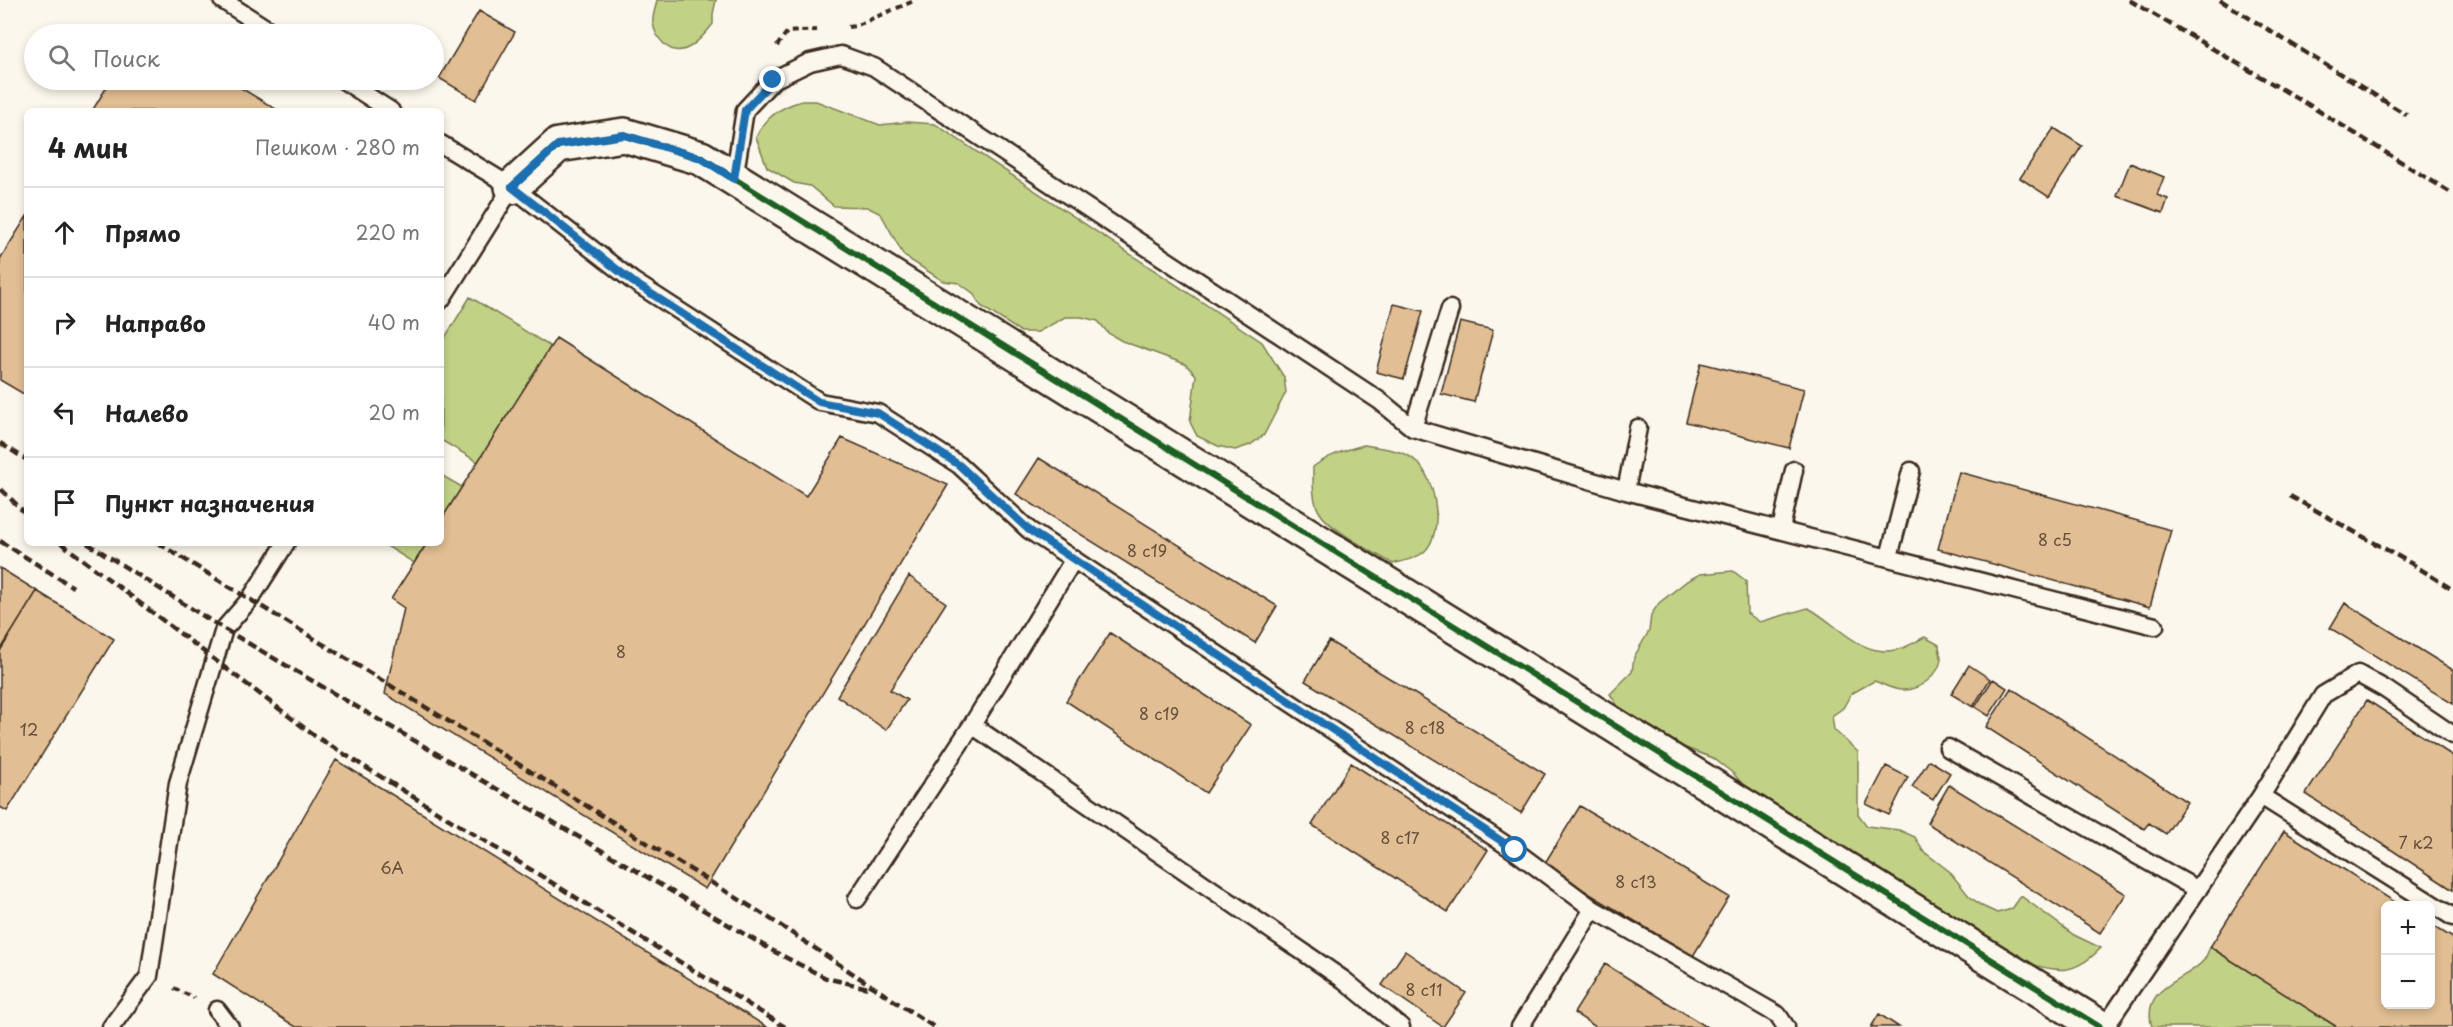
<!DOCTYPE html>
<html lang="ru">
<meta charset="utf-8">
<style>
body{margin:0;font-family:"Playpen Sans",sans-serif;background:#f2f2f2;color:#222}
.controls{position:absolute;right:18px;bottom:18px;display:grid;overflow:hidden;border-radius:9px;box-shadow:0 3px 9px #0003}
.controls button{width:54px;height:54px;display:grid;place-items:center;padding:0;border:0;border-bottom:2px solid #e0e0e0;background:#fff;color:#222;font:30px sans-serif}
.stop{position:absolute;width:18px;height:18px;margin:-14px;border:4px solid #1f6fb2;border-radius:50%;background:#fff}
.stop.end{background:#1f6fb2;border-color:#fff;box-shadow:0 2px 6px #0008}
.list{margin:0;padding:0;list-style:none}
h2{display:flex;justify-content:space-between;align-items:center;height:78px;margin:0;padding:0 24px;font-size:26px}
h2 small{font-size:20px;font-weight:400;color:#767676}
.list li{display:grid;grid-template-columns:39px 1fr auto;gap:18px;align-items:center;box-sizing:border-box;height:90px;padding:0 24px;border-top:2px solid #e0e0e0}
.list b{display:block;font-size:22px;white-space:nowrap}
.list em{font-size:20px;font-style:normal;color:#767676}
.icon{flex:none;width:33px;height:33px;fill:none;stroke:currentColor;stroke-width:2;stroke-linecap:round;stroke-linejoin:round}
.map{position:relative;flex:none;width:2453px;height:1027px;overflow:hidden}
.search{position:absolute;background:#fff;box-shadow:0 3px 9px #0003;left:24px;top:24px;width:420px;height:66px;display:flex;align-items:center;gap:15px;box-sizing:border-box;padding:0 21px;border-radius:33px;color:#767676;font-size:22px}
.panel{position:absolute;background:#fff;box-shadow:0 3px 9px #0003;left:24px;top:108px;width:420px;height:438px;border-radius:9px}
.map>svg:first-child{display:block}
</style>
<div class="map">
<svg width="2453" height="1027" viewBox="0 0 2453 1027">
<rect width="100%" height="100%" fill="#fbf7ec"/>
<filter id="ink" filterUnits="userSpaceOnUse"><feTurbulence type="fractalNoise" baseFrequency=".0167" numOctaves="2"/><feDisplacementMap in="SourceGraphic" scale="12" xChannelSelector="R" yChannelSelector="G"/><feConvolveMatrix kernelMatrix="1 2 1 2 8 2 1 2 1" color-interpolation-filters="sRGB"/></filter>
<g filter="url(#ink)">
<!-- green -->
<path fill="#c1d287" stroke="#7e7e52" stroke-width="1.5" d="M657 0H716L713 14V24C702 38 682 62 664 44 659 39 654 31 653 23 652 16 656 7 657 0Z
M802 101H816L880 125 907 122 935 124 1262 342 1284 377 1286 392 1264 435 1250 445 1235 450 1218 446 1197 436 1190 422 1196 375 1185 364 1122 341 1108 333 1098 321 1081 317H1065L1038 332H1021L981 306 973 293 959 283 943 281 904 256 881 214 867 207 834 206 810 186 794 183 767 167 756 137C767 116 780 107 802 101Z
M470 297 551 347 478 462 441 440V344Z
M1364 445C1381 448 1403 449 1417 462 1436 480 1445 533 1424 552 1416 559 1403 561 1393 564 1376 553 1330 530 1320 513 1312 502 1313 481 1313 467 1329 455 1345 450 1364 445Z
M441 475 462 487 441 520Z
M382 543H427L414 563Z
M1733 571 1746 581 1747 613 1760 622 1808 608C1836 622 1859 657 1895 650 1905 649 1916 641 1925 637L1939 645C1939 649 1941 655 1941 659 1939 676 1918 691 1902 690 1893 690 1883 684 1874 681L1851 694 1843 708 1832 716 1834 730 1858 752V814L1867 826 1899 830 1915 837 1923 851 1949 871 1969 896 1982 906 1997 913 2012 909 2021 896 2074 935 2101 948C2075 975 2058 973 2024 962L1764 802 1743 785 1734 774 1713 758 1659 738 1625 717 1610 694 1632 672 1634 657 1649 631 1651 615 1659 603 1687 581 1700 574Z
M2210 947 2337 1027H2152C2140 985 2188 981 2204 960 2207 956 2208 951 2210 947Z"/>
<!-- building -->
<path fill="#e1be93" stroke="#3b2a1e" stroke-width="1.5" d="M479 11 515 32 476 100 439 78Z
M111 80H228L279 111H92Z
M2054 128 2082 146 2049 197 2020 178Z
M2130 163 2164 177 2157 195 2168 199 2163 213 2117 196Z
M27 216V396L0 380V259Z
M1394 304 1423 311 1404 379 1376 372Z
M1460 322 1493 330 1474 402 1441 394Z
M556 338 806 496 842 438 948 485 705 889 385 694 404 608 391 599 427 543H441V520Z
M1701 363 1804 389 1789 448 1686 422Z
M1039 458 1277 606 1255 643 1016 494Z
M1959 472 2171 530 2150 607 1938 549Z
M0 568 37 591 0 651Z
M909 576 946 603 890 690 907 700 886 730 837 696Z
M37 591 114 639 7 811 0 807V651Z
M2345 603 2453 670V704L2330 628Z
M1110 633 1251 725 1206 793 1066 701Z
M1329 641 1545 774 1521 813 1305 681Z
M1969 665 1990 679 1973 707 1951 694Z
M1993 679 2007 688 1989 716 1975 707Z
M2011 688 2187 802 2166 834 2149 823 2144 829 1986 727Z
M2367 700 2453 756V890L2306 794Z
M336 760 767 1027H296L213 974Z
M1929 760 1950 773 1933 800 1912 787Z
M1351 763 1488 850 1448 912 1312 825Z
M1886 766 1908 777 1889 815 1866 804Z
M1949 785 2126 894 2100 933 1927 823Z
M1580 806 1729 897 1693 956 1543 866Z
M2284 831 2401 906H2386V1004H2430V924L2453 938V1027H2337L2210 947Z
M1405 951 1466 993 1443 1027 1382 985Z
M1605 964 1707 1027H1596L1574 1013Z
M1879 1014 1899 1027H1871Z"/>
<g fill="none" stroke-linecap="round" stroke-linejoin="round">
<defs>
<path id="service" d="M222 0 275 34
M343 80 391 111
M441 144 512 187 633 281 820 402 878 413 959 465 1029 530 1515 851 1593 909 1778 1015 1786 1027
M734 179 745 110 773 80 810 62 841 55 874 67 1380 401 1413 428 1626 491 2155 626
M441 300 512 187
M1413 428 1450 309
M1626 491 1638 428
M1781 529 1794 470
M1889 557 1911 471
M972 725 1344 980 1401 1027
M1948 748 2198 890
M2261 796 2453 917
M857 899 972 725 1074 559
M217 1010 230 1027
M111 1027 149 976 178 783 224 629 251 598 286 543
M1520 1027 1593 909
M2105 1027 2261 796 2323 695 2358 674 2385 689 2453 735"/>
<path id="minor" d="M512 187 558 145 624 135 701 158 2100 1027"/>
</defs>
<!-- service casing -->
<use href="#service" stroke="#3b2a1e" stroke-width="21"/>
<!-- minor casing -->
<use href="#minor" stroke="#3b2a1e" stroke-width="38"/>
<!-- path -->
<path stroke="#3b2a1e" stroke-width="4" stroke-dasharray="6 4.5" stroke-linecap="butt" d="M848 27 855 26 916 0
M777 46 787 32 817 30
M174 988 194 998"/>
<!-- service -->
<use href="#service" stroke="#fbf7ec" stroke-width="16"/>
<!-- minor -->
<use href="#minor" stroke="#fbf7ec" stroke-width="33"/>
<!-- rail -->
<path stroke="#3b2a1e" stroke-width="4.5" stroke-dasharray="9 4.5" stroke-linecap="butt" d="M2129 0 2309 105 2453 194
M2220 0 2407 115
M0 443 27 460
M1 489 27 515
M2290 496 2414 565 2453 590
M0 541 73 587
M61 543 315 736 785 1027
M87 543 224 629 775 952 826 978 868 988
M158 543 766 916 934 1027"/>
<defs>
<path id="cycleway" d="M512 187 558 145 624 135 701 158 2100 1027"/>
</defs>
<!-- cycleway casing -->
<use href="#cycleway" stroke="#fbf7ec" stroke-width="10"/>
<!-- cycleway -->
<use href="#cycleway" stroke="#1b5e20" stroke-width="6"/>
</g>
</g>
<g fill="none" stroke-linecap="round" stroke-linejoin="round" filter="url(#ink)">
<!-- route -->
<path stroke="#1f6fb2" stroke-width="8" d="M773 80 745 110 734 179 701 158 624 135 558 145 512 187 633 282 819 402 878 413 959 465 1029 530 1515 850"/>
</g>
<g text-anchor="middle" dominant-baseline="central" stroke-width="4.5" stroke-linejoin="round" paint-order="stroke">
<!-- number labels -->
<g font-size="16" fill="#644f3b">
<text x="2055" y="539">8 с5</text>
<text x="1147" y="550">8 с19</text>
<text x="621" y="651">8</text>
<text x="1159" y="713">8 с19</text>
<text x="1425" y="727">8 с18</text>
<text x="29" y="729">12</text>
<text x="1400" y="837">8 с17</text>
<text x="2416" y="842">7 к2</text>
<text x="392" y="867">6А</text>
<text x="1636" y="881">8 с13</text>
<text x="1424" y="989">8 с11</text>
</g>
</g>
</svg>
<div class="controls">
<button>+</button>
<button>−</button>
</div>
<div class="stop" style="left:1515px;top:850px"></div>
<div class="stop end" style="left:773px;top:80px"></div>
<div class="search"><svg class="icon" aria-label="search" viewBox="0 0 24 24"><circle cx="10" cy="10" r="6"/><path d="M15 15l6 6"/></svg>Поиск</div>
<section class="panel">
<h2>4 мин<small>Пешком · 280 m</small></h2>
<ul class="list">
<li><svg class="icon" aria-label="ahead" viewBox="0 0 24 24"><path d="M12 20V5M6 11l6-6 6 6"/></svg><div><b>Прямо</b></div><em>220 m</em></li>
<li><svg class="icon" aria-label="right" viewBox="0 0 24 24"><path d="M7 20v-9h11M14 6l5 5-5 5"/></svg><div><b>Направо</b></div><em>40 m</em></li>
<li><svg class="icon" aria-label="left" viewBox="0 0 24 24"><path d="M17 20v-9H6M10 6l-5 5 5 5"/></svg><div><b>Налево</b></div><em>20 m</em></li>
<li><svg class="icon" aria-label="arrive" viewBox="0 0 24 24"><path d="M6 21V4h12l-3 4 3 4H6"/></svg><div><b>Пункт назначения</b></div></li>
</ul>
</section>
</div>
